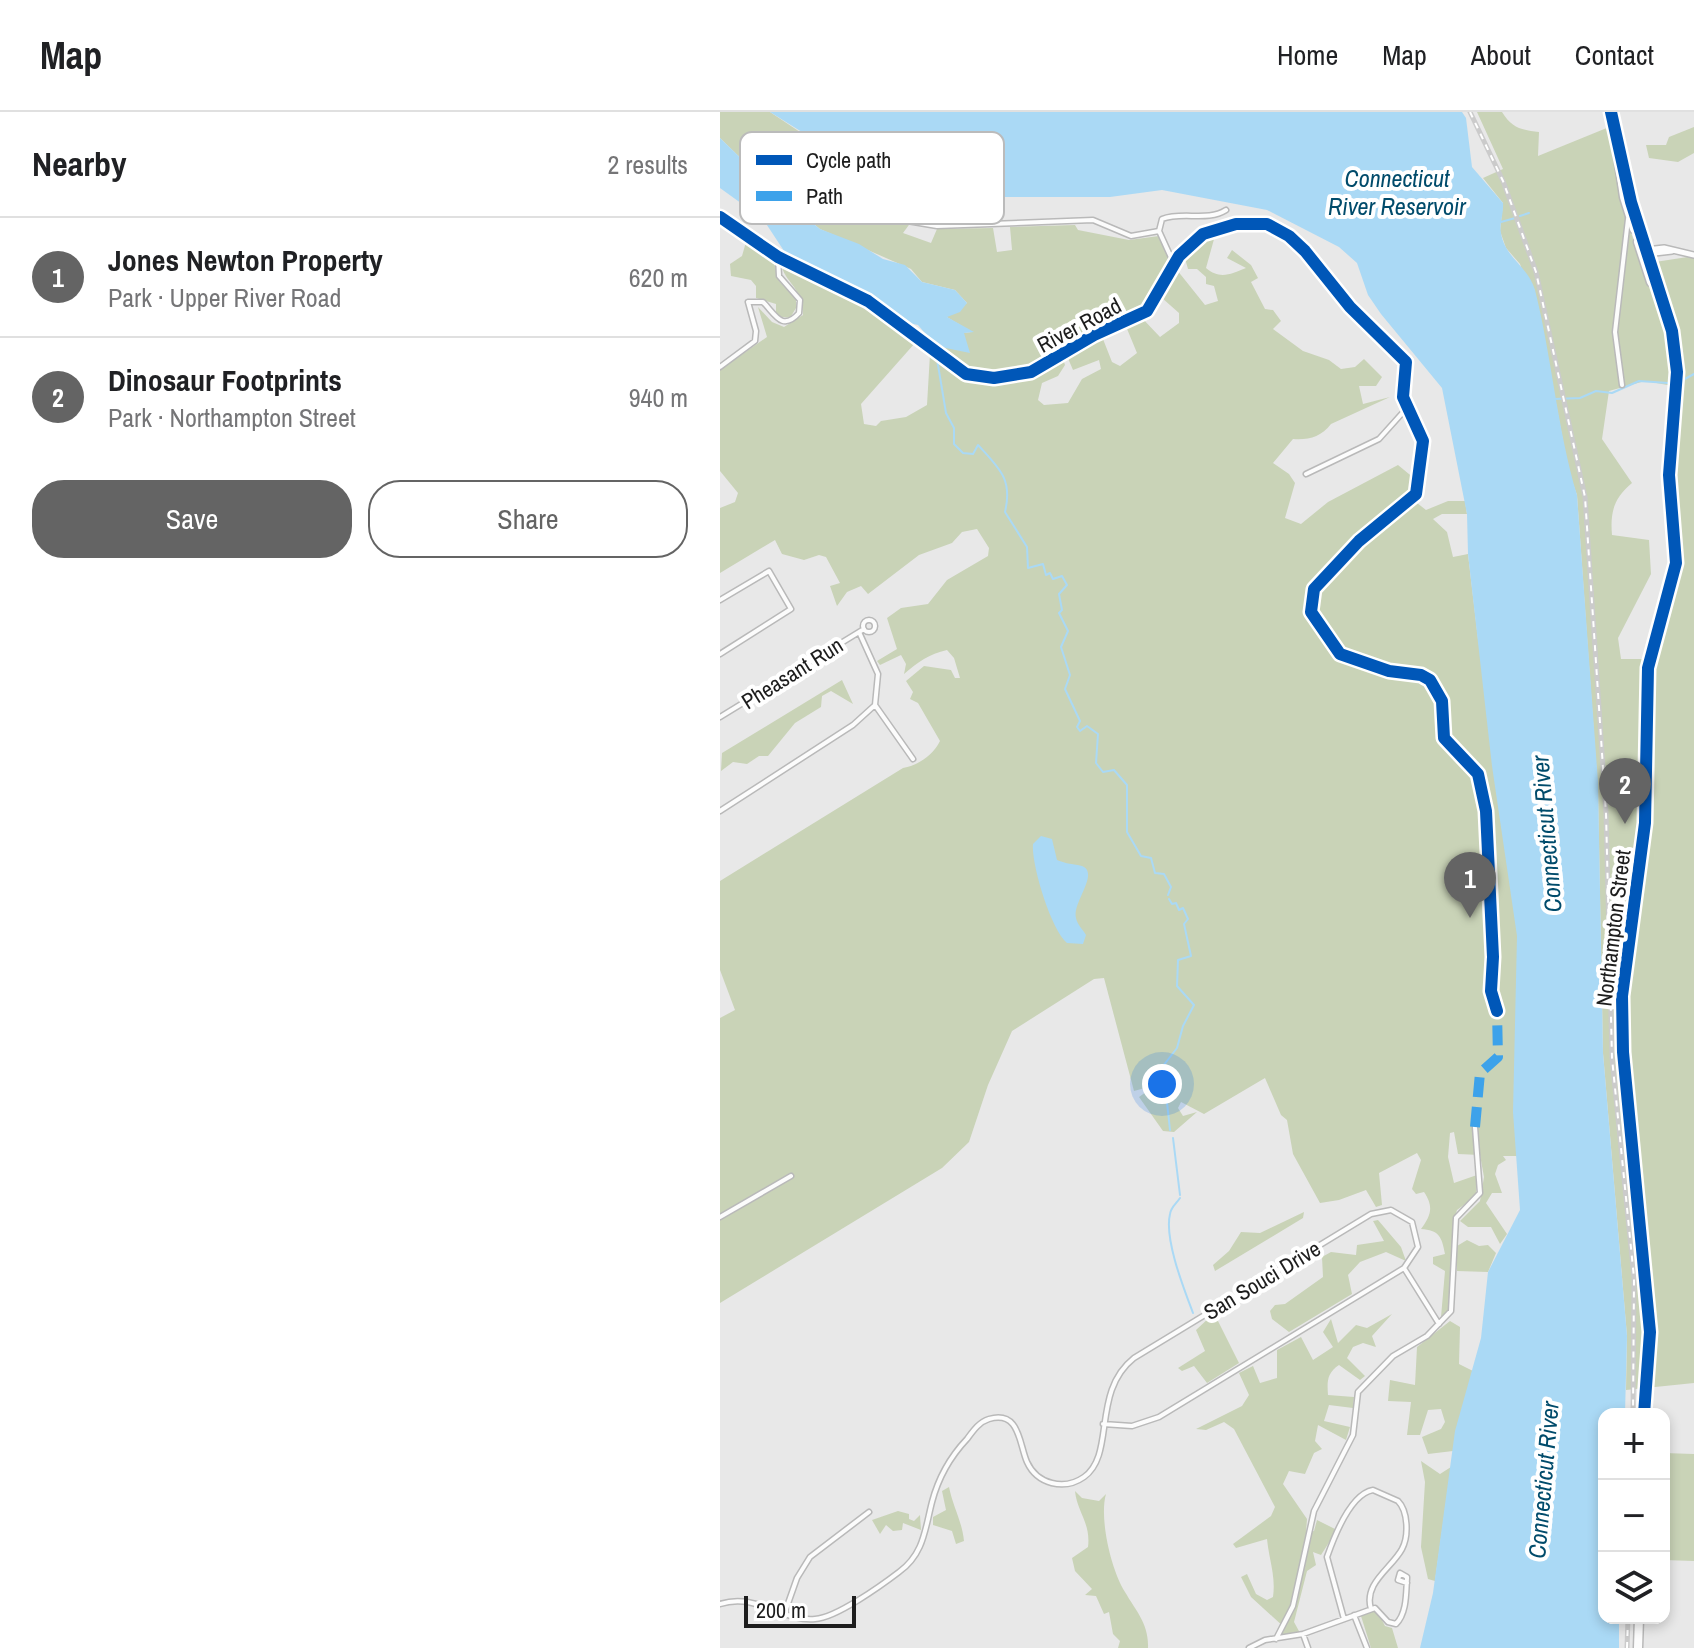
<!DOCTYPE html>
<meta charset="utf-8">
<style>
body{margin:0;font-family:"Archivo Narrow",sans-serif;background:#f6f6f6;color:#202124}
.controls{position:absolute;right:24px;bottom:24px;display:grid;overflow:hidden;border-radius:16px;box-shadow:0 4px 12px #0003}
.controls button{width:72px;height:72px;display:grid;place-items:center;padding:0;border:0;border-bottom:2px solid #e0e0e0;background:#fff;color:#202124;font:40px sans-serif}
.scale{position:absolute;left:24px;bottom:20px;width:112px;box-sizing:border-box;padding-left:8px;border:4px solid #1d1d1d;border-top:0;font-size:22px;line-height:28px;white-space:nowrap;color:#1d1d1d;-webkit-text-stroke:6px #fff;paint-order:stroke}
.you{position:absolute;left:442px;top:972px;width:28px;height:28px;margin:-20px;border:6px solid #fff;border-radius:50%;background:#1a73e8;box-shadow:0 0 0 12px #1a73e833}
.badge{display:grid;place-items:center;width:52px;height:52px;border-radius:50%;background:#646464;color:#fff;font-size:26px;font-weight:700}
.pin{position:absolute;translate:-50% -66px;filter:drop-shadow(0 2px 4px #0008)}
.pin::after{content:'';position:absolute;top:42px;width:28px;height:24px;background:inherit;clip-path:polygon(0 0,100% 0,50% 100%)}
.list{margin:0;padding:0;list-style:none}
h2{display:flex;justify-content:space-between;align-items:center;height:104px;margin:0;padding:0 32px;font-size:34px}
h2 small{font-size:26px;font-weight:400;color:#757577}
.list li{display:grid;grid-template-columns:52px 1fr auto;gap:24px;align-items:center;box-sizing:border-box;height:120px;padding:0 32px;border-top:2px solid #e0e0e0}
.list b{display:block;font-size:30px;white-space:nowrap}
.list p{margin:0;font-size:26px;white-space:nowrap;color:#757577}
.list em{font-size:26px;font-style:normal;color:#757577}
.actions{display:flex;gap:16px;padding:24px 32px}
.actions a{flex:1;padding:18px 0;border:2px solid #646464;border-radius:32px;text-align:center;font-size:28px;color:#646464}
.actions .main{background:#646464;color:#fff}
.icon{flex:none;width:44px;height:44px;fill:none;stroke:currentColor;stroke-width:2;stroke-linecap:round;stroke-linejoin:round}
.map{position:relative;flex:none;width:974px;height:1536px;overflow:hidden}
header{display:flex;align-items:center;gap:48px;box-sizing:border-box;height:112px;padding:0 40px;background:#fff;border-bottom:2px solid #e0e0e0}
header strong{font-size:38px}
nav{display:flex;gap:44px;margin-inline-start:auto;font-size:28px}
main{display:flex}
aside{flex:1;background:#fff}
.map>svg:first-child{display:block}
</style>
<header>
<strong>Map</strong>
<nav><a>Home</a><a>Map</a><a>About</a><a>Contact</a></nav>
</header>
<main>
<aside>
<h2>Nearby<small>2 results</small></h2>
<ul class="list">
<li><span class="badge">1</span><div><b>Jones Newton Property</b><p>Park · Upper River Road</p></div><em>620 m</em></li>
<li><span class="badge">2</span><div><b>Dinosaur Footprints</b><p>Park · Northampton Street</p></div><em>940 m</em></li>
</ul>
<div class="actions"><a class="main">Save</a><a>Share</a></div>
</aside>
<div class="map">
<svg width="974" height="1536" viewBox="0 0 974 1536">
<rect width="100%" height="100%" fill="#e8e8e8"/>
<!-- green -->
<path fill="#c9d3b7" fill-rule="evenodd" d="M0 0H50L98 32 103 41 91 50 83 74 108 93 119 77 114 39 160 69 141 77 134 88 155 100 194 106 183 121 211 131 217 117 273 116 277 140 292 138 290 115 355 113 358 118 409 128 439 124 451 151C443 165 434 190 421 198 404 209 382 213 364 223 324 246 288 278 240 253 229 247 222 244 216 234L237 236 243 221 252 220 225 204 247 191 235 178 202 170 191 157 100 117 66 90 0 26Z
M757 0H782C792 16 801 18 819 20L818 44 899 11 904 100 922 152 974 144V1271L906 1278 907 1224 883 941 878 680 857 383 849 361 821 212 800 152 786 136 780 119 783 91 763 66 783 57ZM925 269 953 274 944 371 956 440 946 493 926 547H901L898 526 931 462 929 428 892 423C890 400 894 386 912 371L882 327 889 279Z
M974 15V41L958 50 929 46 926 33H946L949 25Z
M496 120 486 156C500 168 511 162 526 156L507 146 512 138 531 153 538 166 531 170 545 197 553 198 561 209 553 217 583 239 609 248 621 257 635 255 644 247 662 265 656 274H639L643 292 670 285 611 312C601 325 589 328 573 327L553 351 569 362 575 371 565 406 581 412 608 390 678 353 695 367 687 383 706 398 728 389H745L747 402H722L713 407 727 420 733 445 748 442 758 527 810 852 805 1044H783L786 1048 778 1053 775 1062 782 1081H772L766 1091 787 1122 780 1132 771 1115H748L740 1109 760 1089 764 1065 760 1043 738 1042 734 1020 730 1021 728 1045 734 1071 757 1063 756 1084 737 1098 734 1108 731 1195 721 1205 725 1159 713 1152V1145L725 1142C722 1125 719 1118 701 1117 711 1103 714 1095 704 1080L696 1082 692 1077 701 1048 697 1041 659 1061 662 1093 656 1095 646 1078 619 1088 600 1091 573 1042 567 1008 561 1003 545 966 484 1002 461 990 458 996 463 1004 477 1000 454 1020 443 1019 419 985 426 980 425 976 414 979 384 866 374 867 292 919 268 973 249 1030 222 1056 0 1191V906L15 898 0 858V769L183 656C199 653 213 643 220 629L198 591 190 587 193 580 186 569 204 554 231 558 235 566H240L234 546 227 538C209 542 198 550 184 562L186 552 181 543 160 553 157 549 177 537 167 506 181 496 208 492 227 468 268 444 269 436 257 417 242 420 232 431 199 443 148 482 141 474 127 480 117 494 110 474 120 471 106 445 99 443 84 448 62 442 55 428 0 461V396L15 390 18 381 0 359V258L47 225 38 195 52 210 64 215 83 203C82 173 64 171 61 151L146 194 195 231 141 292 144 312 156 314 161 309 186 305 207 293 210 242C257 281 293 272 343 247L345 253 338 264 322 271 318 288 324 293 348 291 362 267 381 257 379 248 353 258 347 244 381 222 392 250 400 254 417 241 405 212 422 206 440 225 459 211V201L442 186 457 158 485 193 498 189 494 174 486 172V165L477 157H468L464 143 475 130Z
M26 130 53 147 59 169 76 187V196L70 206 56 204V192L36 186V174L31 168 11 164 10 152 22 144Z
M122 568 133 592 111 579 102 584 101 595 75 611 48 644H39L27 652 13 650 1 659 2 641Z
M584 1100 583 1106 495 1159 493 1153 509 1139 521 1120 540 1121Z
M658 1108 681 1135 686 1149 666 1140 640 1150 628 1163 632 1182 569 1220 552 1207 550 1199 555 1193 565 1192 603 1165 602 1145 611 1140 636 1143 637 1133 664 1129 653 1109Z
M747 1128 759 1134 768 1133 776 1141 768 1160 737 1159V1134Z
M672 1202 652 1224 656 1235 643 1231 633 1235 627 1246 645 1264 640 1268 619 1253C607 1261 607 1269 608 1283L634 1285 633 1296 609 1293 604 1309 630 1315 626 1328 598 1313 595 1329 602 1337 594 1341 585 1362 569 1359 563 1372 587 1407 586 1421 594 1419 597 1408 617 1418 601 1443 593 1440 596 1453 587 1459 574 1510 580 1521 561 1524 565 1516 531 1485 521 1465 527 1462 536 1482 547 1488 553 1485C556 1464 549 1448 547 1427L516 1436 513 1432 551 1404 555 1395 514 1317 504 1310 486 1318 476 1317 522 1294 529 1283 519 1261 533 1254 540 1271 557 1266V1238L581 1225 593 1248 613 1235 603 1220 611 1207 618 1231 636 1213 647 1216Z
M491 1204 498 1209 519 1251 487 1271 474 1254 462 1259 458 1256 485 1239 476 1218Z
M730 1209 740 1215 739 1252 753 1259 733 1339 708 1342 702 1325 721 1317 725 1310 721 1297 708 1298 700 1323H687L691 1290 668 1289 670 1268 695 1273 697 1235Z
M944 1341 974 1342V1449L944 1448Z
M701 1349 720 1362 731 1355 715 1469 708 1467 701 1435 705 1370Z
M229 1375C233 1395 242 1409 244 1429L236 1432 232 1419 213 1413V1405L226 1398 222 1379Z
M355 1379 362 1386 379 1389 386 1382C379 1406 391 1458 405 1480 416 1499 429 1512 428 1536H398L400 1529 393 1522 389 1500 384 1502 376 1484 365 1483 372 1477 355 1459 352 1446 368 1435C371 1411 357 1400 355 1379Z
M178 1399 189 1402V1407L194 1409 200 1403 201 1418 183 1411 182 1418 173 1419 166 1413 160 1422 152 1408Z
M657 1498 665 1514 672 1516 678 1536H651L641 1504Z"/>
<!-- water -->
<path fill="#aad9f5" d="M50 0H742L746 6 752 55 783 91C784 101 779 112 781 121 785 146 808 154 815 178 832 246 837 316 857 383L878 670 883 941 907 1224 905 1302H884V1506H899V1536H700L713 1481 735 1319 761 1226 768 1160 800 1098 793 1000 797 824 772 654 748 442 747 402 722 276 661 202 648 183 637 151 619 135 547 98 442 78 390 85H275L231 83 160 69Z
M0 26 66 90 100 117 139 132 163 147 185 153 202 170 235 178 247 191 240 200 227 205 254 220 244 221 250 241 216 234 198 213 180 209 161 192 68 145 43 107 0 76Z
M321 724 332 727 337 748C346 752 354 752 362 754 380 761 352 791 356 806 357 812 363 818 366 823L363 832 347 831C331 818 311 752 313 732Z"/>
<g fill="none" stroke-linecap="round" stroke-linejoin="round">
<!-- stream -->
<path stroke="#aad9f5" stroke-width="2" d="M800 104 809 101
M781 110 795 106
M217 247 226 301 234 316V332L243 341 253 342 258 333C279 356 293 367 285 400L307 435 308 456 323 452 326 463 330 461 333 467 342 464 347 473 339 482 342 498 339 501 348 519 341 535 350 563 345 577 360 609 357 615 360 619 367 614 378 622 376 651 383 660 394 658 407 673V720L421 744 431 746 435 761 444 762 451 775 448 783
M963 268 974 262
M834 287 860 286 876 279 892 281 919 269 948 271
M449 787 452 792 456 791 459 798 463 796 468 807 464 812 471 844 458 848 457 874 474 893 463 914 457 936 443 954 450 1018
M453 1026 460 1083
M460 1086C456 1092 451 1095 450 1102 444 1127 464 1177 473 1201"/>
<defs>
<path id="minor" d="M146 102 217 114 373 108 411 124 439 119
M0 105 58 145 148 189 246 262 274 266 311 260 374 223 427 199 459 144 483 122 516 112H547L569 124 585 139 630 195 686 250 683 285 703 329 696 382 639 429 594 477 591 500 620 542 669 559 701 563 710 568 722 589 724 626 758 662 766 699 773 845 771 879 777 899
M454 152 439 119 442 107C463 99 487 110 506 98
M0 255 35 229 36 219 28 190H43C55 202 62 220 79 201L80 188 59 164 58 145
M902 273 895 220 908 107
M586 362 659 327 686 297
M0 488 49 459 71 497 0 542
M143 514a6 6 0 1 1 12 0a6 6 0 1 1-12 0Z
M139 520 158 562 155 593 193 647
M0 605 144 517
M0 699 133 613 155 593
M0 1105 71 1064
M684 1156 719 1212
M0 1492C36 1480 63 1510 95 1507 116 1506 162 1473 179 1460 204 1442 205 1417 212 1390 218 1367 230 1345 247 1327 253 1319 259 1310 269 1307 300 1298 299 1332 307 1350 317 1372 344 1379 364 1365 396 1342 371 1280 414 1246L651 1102 671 1098 692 1110 698 1135 684 1156 439 1305 412 1314 383 1312
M65 1500 77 1466 90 1445 149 1400
M634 1503 647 1536
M624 1507 607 1445C614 1425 630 1382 653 1378L678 1389C688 1399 689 1424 682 1437 672 1456 643 1471 651 1497
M583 1522 588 1536
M556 1527 573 1494 594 1399 633 1323 638 1280 673 1244 707 1224 731 1199 736 1106 760 1081 755 1015
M529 1536 545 1528 583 1522 655 1496 668 1510 676 1512C687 1501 686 1481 687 1466V1465L680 1461 678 1468 687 1471"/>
<path id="tertiary" d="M926 138 944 136 974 143
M926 142 952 139"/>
<path id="primary" d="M891 0 911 90 952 219 957 260 949 363 956 451 928 556 925 711 902 884 903 940 930 1220 924 1302
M896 32 904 85 914 117
M918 130 931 170
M918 1536 919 1506"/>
</defs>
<!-- minor casing -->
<use href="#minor" stroke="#b9b9b9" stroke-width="7"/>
<!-- tertiary casing -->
<use href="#tertiary" stroke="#b9b9b9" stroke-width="8"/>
<!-- primary casing -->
<use href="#primary" stroke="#b9b9b9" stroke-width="11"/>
<!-- minor -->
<use href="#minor" stroke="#fcfcfc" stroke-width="4"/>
<!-- tertiary -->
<use href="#tertiary" stroke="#fcfcfc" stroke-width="5"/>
<!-- primary -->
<use href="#primary" stroke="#fcfcfc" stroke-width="8"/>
<defs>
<path id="rail" d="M750 0 783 69 816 160 865 385 886 701 892 946 914 1166 913 1302
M907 1536 908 1506"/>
</defs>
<!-- rail casing -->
<use href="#rail" stroke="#cbcbcb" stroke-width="5"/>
<!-- rail -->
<use href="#rail" stroke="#fff" stroke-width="2" stroke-dasharray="6" stroke-linecap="butt"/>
<!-- quiet -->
<path stroke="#3da2ea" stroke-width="10" stroke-dasharray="20 10" stroke-linecap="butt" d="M755 1015 760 961 778 945 777 899"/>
<defs>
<path id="cycleway" d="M891 0 911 90 952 219 957 260 949 363 956 451 928 556 925 711 902 884 903 940 930 1220 924 1302
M0 105 58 145 148 189 246 262 274 266 311 260 374 223 427 199 459 144 483 122 516 112H547L569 124 585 139 630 195 686 250 683 285 703 329 696 382 639 429 594 477 591 500 620 542 669 559 701 563 710 568 722 589 724 626 758 662 766 699 773 845 771 879 777 899"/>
</defs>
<!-- cycleway casing -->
<use href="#cycleway" stroke="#fff" stroke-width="17"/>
<!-- cycleway -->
<use href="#cycleway" stroke="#0057b8" stroke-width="12"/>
</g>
<g text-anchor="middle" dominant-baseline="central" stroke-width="8" stroke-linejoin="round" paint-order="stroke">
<!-- street labels -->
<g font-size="22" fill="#1d1d1d" stroke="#fff">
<text transform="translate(359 213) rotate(-28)">River Road</text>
<text transform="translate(72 561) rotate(-32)">Pheasant Run</text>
<text transform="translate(893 816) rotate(-83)">Northampton Street</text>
<text transform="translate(542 1168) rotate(-31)">San Souci Drive</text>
</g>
<!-- water labels -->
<g font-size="24" font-style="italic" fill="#004b6b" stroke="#fff">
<text x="677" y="66">Connecticut<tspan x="677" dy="28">River Reservoir</tspan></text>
<text transform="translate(826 722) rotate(-95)">Connecticut River</text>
<text transform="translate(823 1368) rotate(-85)">Connecticut River</text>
</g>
</g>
<!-- legend -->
<rect x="20" y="20" width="264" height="92" rx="12" fill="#fff" stroke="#bbb" stroke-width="2"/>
<rect x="36" y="43" width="36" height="10" fill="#0057b8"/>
<rect x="36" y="79" width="36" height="10" fill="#3da2ea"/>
<g font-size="22" fill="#1d1d1d">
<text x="86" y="56">Cycle path</text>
<text x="86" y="92">Path</text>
</g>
</svg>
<div class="controls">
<button>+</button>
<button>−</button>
<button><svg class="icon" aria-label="layers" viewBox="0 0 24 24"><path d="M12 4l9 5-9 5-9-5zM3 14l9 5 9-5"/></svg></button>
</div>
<div class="scale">200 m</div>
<div class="you"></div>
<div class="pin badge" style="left:750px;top:806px">1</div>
<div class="pin badge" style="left:905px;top:712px">2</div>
</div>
</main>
